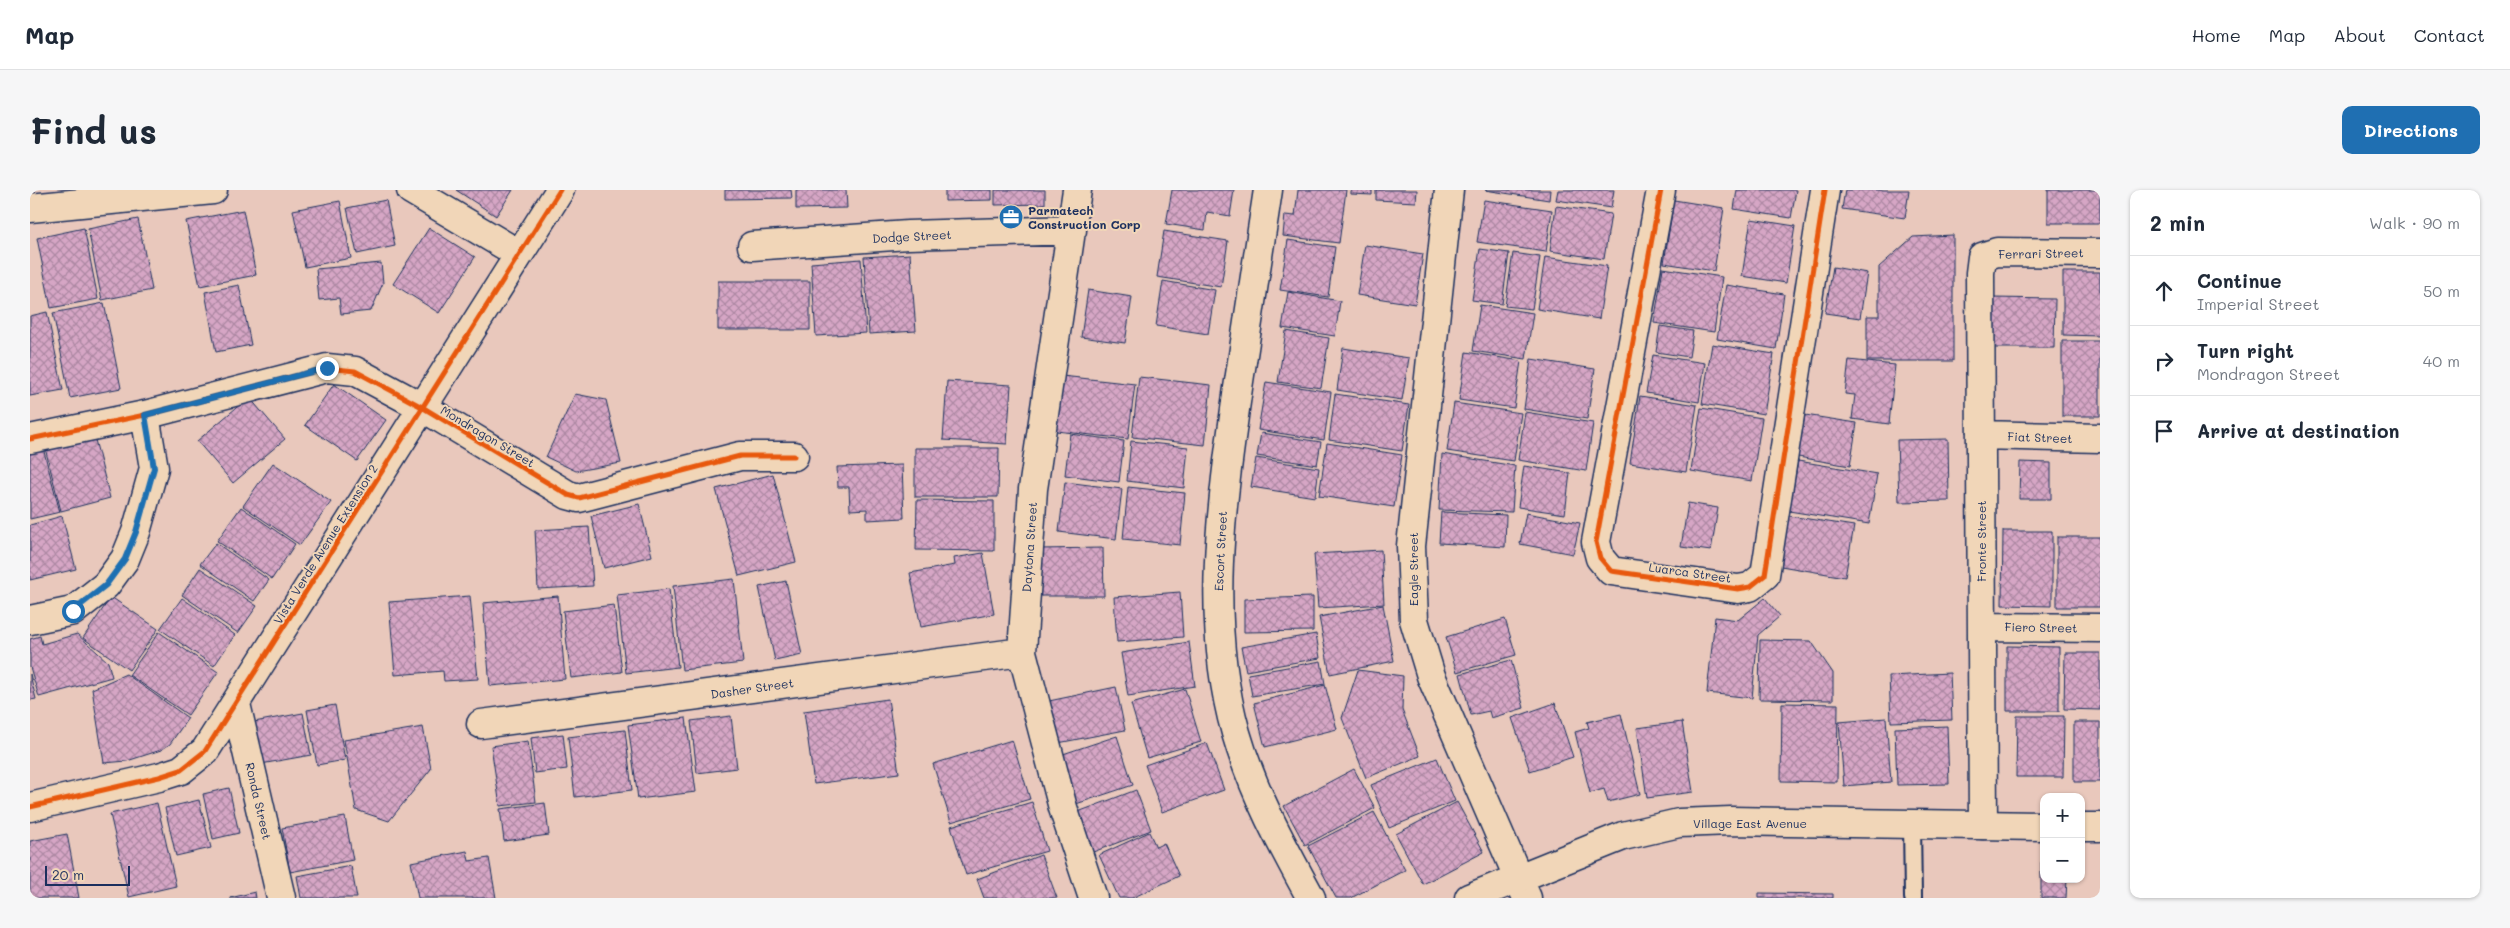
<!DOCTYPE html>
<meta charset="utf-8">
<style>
body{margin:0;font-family:Mali,sans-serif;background:#f6f6f7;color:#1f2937}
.controls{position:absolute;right:15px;bottom:15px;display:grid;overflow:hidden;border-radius:10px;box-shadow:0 1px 4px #0004}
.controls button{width:45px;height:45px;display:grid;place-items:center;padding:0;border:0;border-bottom:1px solid #e0e1e3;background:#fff;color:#1f2937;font:25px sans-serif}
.scale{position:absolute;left:15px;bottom:12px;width:85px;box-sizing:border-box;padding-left:5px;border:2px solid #1b2f5e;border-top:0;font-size:14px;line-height:18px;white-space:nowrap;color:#1b2f5e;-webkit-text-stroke:4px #f1d6b8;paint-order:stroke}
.stop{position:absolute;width:15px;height:15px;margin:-11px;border:4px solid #1f6fb2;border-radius:50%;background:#fff}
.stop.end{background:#1f6fb2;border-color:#fff;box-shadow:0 1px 5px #0008}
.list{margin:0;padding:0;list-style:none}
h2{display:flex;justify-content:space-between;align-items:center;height:65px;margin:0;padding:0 20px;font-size:21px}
h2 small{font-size:16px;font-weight:400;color:#747a83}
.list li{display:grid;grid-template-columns:32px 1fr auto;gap:15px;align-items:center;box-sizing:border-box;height:70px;padding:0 20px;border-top:1px solid #e0e1e3}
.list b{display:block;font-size:19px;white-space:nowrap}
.list p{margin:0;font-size:16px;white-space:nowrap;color:#747a83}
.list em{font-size:16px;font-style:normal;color:#747a83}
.icon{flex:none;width:28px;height:28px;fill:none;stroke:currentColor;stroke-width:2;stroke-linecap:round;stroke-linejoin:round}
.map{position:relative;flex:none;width:2070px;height:708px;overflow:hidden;border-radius:10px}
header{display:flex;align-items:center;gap:30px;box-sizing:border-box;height:70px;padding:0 25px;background:#fff;border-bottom:1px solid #e0e1e3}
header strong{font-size:24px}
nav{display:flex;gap:28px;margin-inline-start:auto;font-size:18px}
.intro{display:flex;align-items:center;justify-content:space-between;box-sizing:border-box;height:120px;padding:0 30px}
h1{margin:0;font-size:35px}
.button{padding:12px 22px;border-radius:10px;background:#1f6fb2;color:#fff;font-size:18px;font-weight:700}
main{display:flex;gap:30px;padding:0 30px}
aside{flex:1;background:#fff;border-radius:10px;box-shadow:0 1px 4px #0004}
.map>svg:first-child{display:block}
</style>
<header>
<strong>Map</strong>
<nav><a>Home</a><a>Map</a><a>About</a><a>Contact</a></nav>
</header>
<div class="intro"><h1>Find us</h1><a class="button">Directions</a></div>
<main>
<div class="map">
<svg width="2070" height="708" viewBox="0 0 2070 708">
<defs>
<pattern id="building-cross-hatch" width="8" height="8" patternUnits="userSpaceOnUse" patternTransform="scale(1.25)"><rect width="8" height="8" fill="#d6a6c5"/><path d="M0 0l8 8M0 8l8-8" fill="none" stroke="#ad88a3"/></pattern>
</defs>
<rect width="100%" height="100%" fill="#e9c8bc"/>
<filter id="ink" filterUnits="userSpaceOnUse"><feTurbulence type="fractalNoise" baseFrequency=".02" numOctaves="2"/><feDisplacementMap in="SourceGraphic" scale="10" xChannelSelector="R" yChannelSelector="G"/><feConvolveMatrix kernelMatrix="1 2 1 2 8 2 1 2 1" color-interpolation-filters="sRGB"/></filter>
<g filter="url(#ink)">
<!-- building -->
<path fill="url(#building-cross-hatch)" stroke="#1b2f5e" d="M426 0H483L466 26Z
M695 0H761L762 8 695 9Z
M766 0H816L817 18 766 19Z
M915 0H962V10L915 11Z
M965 0H1015V14L965 15Z
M1142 0H1204L1200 26 1177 22 1175 40 1136 34Z
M1268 0H1316L1309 53 1253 46 1255 25 1265 26Z
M1321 0H1342V5L1321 4Z
M1346 0H1387L1386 12 1346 10Z
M1455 0H1520L1519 10Z
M1528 0H1584L1581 18 1526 10Z
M1707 0H1766L1761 28 1704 19Z
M1815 0H1879L1875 28 1812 19Z
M2018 0H2070V33H2018Z
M356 10 365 56 327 64 317 18Z
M1454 10 1522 20 1516 62 1447 52Z
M1644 10 1694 18 1684 81 1634 73Z
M310 11 321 68 275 77 263 20Z
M1526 16 1581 24 1574 69 1520 61Z
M213 20 226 85 170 96 156 31Z
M108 29 122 100 72 110 58 39Z
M1721 29 1765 36 1756 93 1712 86Z
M54 38 68 109 21 118 7 48Z
M399 38 445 67 409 123 363 94Z
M1134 41 1198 51 1191 97 1127 87Z
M1923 45V171H1837V126H1849V77L1883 47Z
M1258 50 1305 57 1298 107 1250 100Z
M1335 55 1393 64 1385 114 1327 105Z
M1450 59 1479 63 1472 114 1442 110Z
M1483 63 1510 67 1502 119 1475 116Z
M880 64 886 141 839 144 834 67Z
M1515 67 1577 76 1569 129 1507 119Z
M831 69 836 143 786 146 781 73Z
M351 73 353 93 341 121 311 124 309 108 289 110 286 79Z
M1803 77 1837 83 1830 128 1795 123Z
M1633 78 1692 87 1684 142 1624 133Z
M2033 82H2070V146L2033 145Z
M688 91H780V140H688Z
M1133 91 1185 100 1178 144 1126 136Z
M209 95 221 155 186 162 175 102Z
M1696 95 1754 104 1746 159 1687 149Z
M1058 100 1102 107 1095 153 1051 147Z
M1258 102 1310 111 1305 146 1252 138Z
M1963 108 2025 109 2024 158H1963Z
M74 113 91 198 40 208 23 123Z
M1450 115 1503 123 1496 169 1443 161Z
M17 122 33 200 0 206V126Z
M1630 136 1663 141 1659 167 1626 162Z
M1256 141 1299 148 1291 198 1248 192Z
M2032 151H2070V226H2032Z
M1682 154 1744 164 1734 224 1672 214Z
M1313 158 1379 168 1372 210 1307 200Z
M1436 162 1491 171 1484 218 1429 210Z
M1623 165 1675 173 1669 212 1616 203Z
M1501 169 1565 179 1557 229 1494 219Z
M1819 170 1865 175 1859 234 1822 229 1825 205 1815 204Z
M1032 186 1105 194 1098 249 1026 241Z
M1109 187 1181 195 1175 255 1102 247Z
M917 191 981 195 977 254 913 250Z
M1236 192 1301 202 1294 250 1228 240Z
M304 194 356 230 327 271 275 235Z
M545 204 576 210 591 273 546 281 516 267Z
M1305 204 1379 215 1372 261 1299 250Z
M1610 206 1667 215 1656 282 1600 273Z
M219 207 255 249 203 293 167 251Z
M1424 213 1491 223 1484 271 1417 261Z
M1671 218 1732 228 1722 291 1661 281Z
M1495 222 1563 233 1556 281 1488 270Z
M1775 225 1827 233 1820 276 1768 267Z
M1231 243 1291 252 1287 275 1227 266Z
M1040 244 1094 251 1089 292 1035 285Z
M64 246 80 308 31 321 15 258Z
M1918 249 1919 311 1869 312 1867 250Z
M1101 251 1158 257 1154 298 1097 291Z
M1297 253 1372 265 1364 317 1289 306Z
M13 258 30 322 0 329V261Z
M885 258H969L968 307H885Z
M1412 264 1485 276 1482 322 1409 320Z
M1226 268 1289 278 1285 307 1221 297Z
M1768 271 1847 284 1839 334 1759 321Z
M1990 272 2021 273V309H1989Z
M243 273 301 312 270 355 213 316Z
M872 275 874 328 837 330V319L820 320 819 297H808L807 277Z
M1494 276 1540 283 1535 324 1488 317Z
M743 284 766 372 709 386 686 299Z
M1035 292 1092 299 1086 349 1029 342Z
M1098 297 1155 303 1150 355 1093 349Z
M887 310 964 311V361L886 360Z
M1658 313 1688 318 1681 361 1651 357Z
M609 314 622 366 574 378 561 326Z
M211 317 265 354 242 389 187 351Z
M1411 322 1476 325 1475 357 1409 353Z
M1496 323 1550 333 1543 364 1490 354Z
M1753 325 1824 336 1815 387 1745 375Z
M32 326 46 379 0 390V335Z
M559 337 563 396 508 399 505 340Z
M1973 341H2022V416L1972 415Z
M2027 347H2070V417H2027Z
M186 353 239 390 224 411 170 374Z
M1073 358 1074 406H1009V359Z
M1351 360 1354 414 1288 418 1284 364Z
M953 363 964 424 891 437 880 383 925 375 924 368Z
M170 378 227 416 208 443 152 405Z
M704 389 713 473 652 480 643 396Z
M756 391 772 465 745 471 729 397Z
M639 399 648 477 596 483 587 405Z
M1150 402 1153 447 1087 452 1084 407Z
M440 406 448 489 414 491 413 481 365 485 359 412Z
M528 406 535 489 460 496 453 413Z
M81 407 128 439 99 480 53 448Z
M1283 407V441L1214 442V409Z
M152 408 205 445 184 476 130 439Z
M1735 408 1750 426 1728 445 1722 508 1677 503 1685 427 1708 430Z
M584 415 592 482 541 488 533 421Z
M1353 415 1364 471 1300 484 1289 427Z
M1475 429 1486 465 1427 482 1416 447Z
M129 442 188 482 158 525 99 485Z
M47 444 78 472 82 487 9 507 0 477V449L10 446 12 454Z
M1286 444 1290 468 1216 481 1211 457Z
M1730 450 1781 451 1803 483V510L1729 509Z
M1159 452 1165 496 1098 506 1091 463Z
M1977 456 2029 457V521H1977Z
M2035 463H2070V520L2034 519Z
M1481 470 1494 518 1461 528 1459 521 1441 525 1430 484Z
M1291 471 1295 494 1222 506 1218 484Z
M1328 480 1373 486 1372 520 1390 566 1336 588 1312 528Z
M1920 483 1922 530 1861 532 1859 486Z
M0 484 6 509 0 510Z
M96 484 158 528 140 554 131 560 97 571 74 573 62 499Z
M1295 495 1307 539 1235 557 1224 513Z
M1086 497 1095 540 1028 553 1019 511Z
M1155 499 1171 552 1117 568 1101 514Z
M858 509 869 583 784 594 774 521Z
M1525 513 1543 567 1500 581 1482 528Z
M1752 513 1808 514 1807 592 1751 591Z
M305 515 315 570 287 575 277 520Z
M273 523 281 565 231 574 224 532Z
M1591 524 1610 604 1578 612 1574 599 1560 603 1545 542 1559 538 1557 532Z
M701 526 707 578 667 583 661 531Z
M1987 526H2034L2033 587H1986Z
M656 528 666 602 608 609 598 535Z
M1856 528 1861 592 1814 596 1809 532Z
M1652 532 1663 602 1617 608 1607 538Z
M2044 532H2070V592H2044Z
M1917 536 1919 594 1867 595 1865 538Z
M393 537 401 579 359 631 326 620 314 550Z
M595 540 602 600 545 607 538 547Z
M533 544 537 579 505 583 501 548Z
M1087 546 1103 595 1046 614 1030 565Z
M982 550 1000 609 921 632 903 574Z
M498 551 506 612 470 616 461 556Z
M1177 553 1194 600 1132 622 1115 575Z
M1407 568 1425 611 1359 638 1341 595Z
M1324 579 1345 618 1275 655 1254 616Z
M199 598 209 643 183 649 173 604Z
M1106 600 1121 640 1063 662 1048 622Z
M169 610 181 658 146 666 135 618Z
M1002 612 1017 661 936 685 921 636Z
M1427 612 1454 662 1393 694 1366 644Z
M127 613 146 696 99 707 80 624Z
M515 613 519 645 474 651 470 619Z
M1344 622 1375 680 1321 708H1306L1278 656Z
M315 627 323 670 260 682 252 638Z
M1119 642 1126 657 1134 653 1149 686 1102 708H1089L1069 665Z
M37 644 49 708H0V651Z
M437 661 439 671 459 668 466 708H388L381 672Z
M1011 665 1027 708H954L947 689Z
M2011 672H2014V689H2037L2036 708H2011Z
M321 676 327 708H271L267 686Z
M225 702 226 708H200Z
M1729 703 1803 704V708H1729Z"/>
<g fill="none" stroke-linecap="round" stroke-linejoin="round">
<defs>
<path id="service" d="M1882 633 1883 708"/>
<path id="minor" d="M381 0 489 64
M1047 0 1003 299 992 462 1033 618 1063 708
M1238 0C1228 66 1218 132 1208 198 1192 311 1174 431 1206 543 1223 602 1252 655 1281 708
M1419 0 1381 356 1384 430 1401 486 1497 708
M1631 0 1566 352 1570 368 1581 381 1708 399 1720 397 1735 385 1795 0
M0 18 183 0
M722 56 878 45 1042 40
M1951 245 2070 248
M0 249 115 225 297 178 325 181 392 217 538 305 549 308 710 266H764
M0 430 43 421 76 395 95 369 106 342 124 278 115 225
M1952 437 2070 438
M206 514 251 708
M451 534 992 462
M0 617 129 587 151 580 175 561 530 0
M1953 635 1950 83 1952 67 1967 62 2070 63"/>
<path id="tertiary" d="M2051 637H2070
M1439 708 1593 646 1649 633 1701 631 2014 636"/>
</defs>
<!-- service casing -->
<use href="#service" stroke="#1b2f5e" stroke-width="20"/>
<!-- minor casing -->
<use href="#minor" stroke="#1b2f5e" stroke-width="31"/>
<!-- tertiary casing -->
<use href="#tertiary" stroke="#1b2f5e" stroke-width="31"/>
<!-- service -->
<use href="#service" stroke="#f1d6b8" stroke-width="16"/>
<!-- minor -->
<use href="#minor" stroke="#f1d6b8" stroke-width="28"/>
<!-- tertiary -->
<use href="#tertiary" stroke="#f1d6b8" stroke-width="28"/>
<defs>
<path id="cycleway" d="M1631 0 1566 352 1570 368 1581 381 1708 399 1720 397 1735 385 1795 0
M0 249 115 225 297 178 325 181 392 217 538 305 549 308 710 266H764
M0 617 129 587 151 580 175 561 530 0"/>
</defs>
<!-- cycleway casing -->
<use href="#cycleway" stroke="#f1d6b8" stroke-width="8"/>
<!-- cycleway -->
<use href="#cycleway" stroke="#e8590c" stroke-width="5"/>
</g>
</g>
<g fill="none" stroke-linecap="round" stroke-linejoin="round" filter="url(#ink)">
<!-- route -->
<path stroke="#1f6fb2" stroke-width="6" d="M43 421 76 395 95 369 106 342 124 278 115 225 297 178"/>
</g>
<!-- icons -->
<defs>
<symbol id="office-disc" viewBox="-11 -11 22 22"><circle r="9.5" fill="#1f6fb2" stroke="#f1d6b8"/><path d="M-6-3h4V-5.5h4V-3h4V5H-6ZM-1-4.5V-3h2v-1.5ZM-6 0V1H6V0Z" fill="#fff"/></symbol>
</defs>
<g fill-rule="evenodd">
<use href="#office-disc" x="967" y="13" width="28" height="28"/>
</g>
<g text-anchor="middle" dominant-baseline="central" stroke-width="4" stroke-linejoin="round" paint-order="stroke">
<!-- poi labels -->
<g font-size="12" font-weight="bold" fill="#1b2f5e" stroke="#f1d6b8" text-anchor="start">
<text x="998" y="20">Parmatech<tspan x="998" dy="14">Construction Corp</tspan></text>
</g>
<!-- street labels -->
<g font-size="12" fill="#1b2f5e" stroke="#f1d6b8">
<text transform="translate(882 46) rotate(-3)">Dodge Street</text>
<text transform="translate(2011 63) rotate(-1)">Ferrari Street</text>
<text transform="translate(458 246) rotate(31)">Mondragon Street</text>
<text transform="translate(2010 247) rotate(2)">Fiat Street</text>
<text transform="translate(1951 351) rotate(-90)">Fronte Street</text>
<text transform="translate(295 354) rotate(-58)">Vista Verde Avenue Extension 2</text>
<text transform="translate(999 357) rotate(-86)">Daytona Street</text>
<text transform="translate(1190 361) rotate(-87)">Escort Street</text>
<text transform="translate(1383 379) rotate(-90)">Eagle Street</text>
<text transform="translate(1660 382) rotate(8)">Luarca Street</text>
<text transform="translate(2011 437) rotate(1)">Fiero Street</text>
<text transform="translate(722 498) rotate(-8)">Dasher Street</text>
<text transform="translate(229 611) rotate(77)">Ronda Street</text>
<text x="1720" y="633">Village East Avenue</text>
</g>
</g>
</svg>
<div class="controls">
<button>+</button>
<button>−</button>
</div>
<div class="scale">20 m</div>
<div class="stop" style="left:43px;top:421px"></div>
<div class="stop end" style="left:297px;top:178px"></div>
</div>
<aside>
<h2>2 min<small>Walk · 90 m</small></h2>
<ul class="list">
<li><svg class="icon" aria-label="ahead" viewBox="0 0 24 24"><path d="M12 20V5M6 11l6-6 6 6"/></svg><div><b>Continue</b><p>Imperial Street</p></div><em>50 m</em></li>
<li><svg class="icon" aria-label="right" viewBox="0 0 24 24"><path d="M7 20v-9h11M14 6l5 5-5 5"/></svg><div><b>Turn right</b><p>Mondragon Street</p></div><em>40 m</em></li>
<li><svg class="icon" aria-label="arrive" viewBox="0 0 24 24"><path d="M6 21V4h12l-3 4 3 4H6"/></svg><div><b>Arrive at destination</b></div></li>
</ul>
</aside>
</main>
